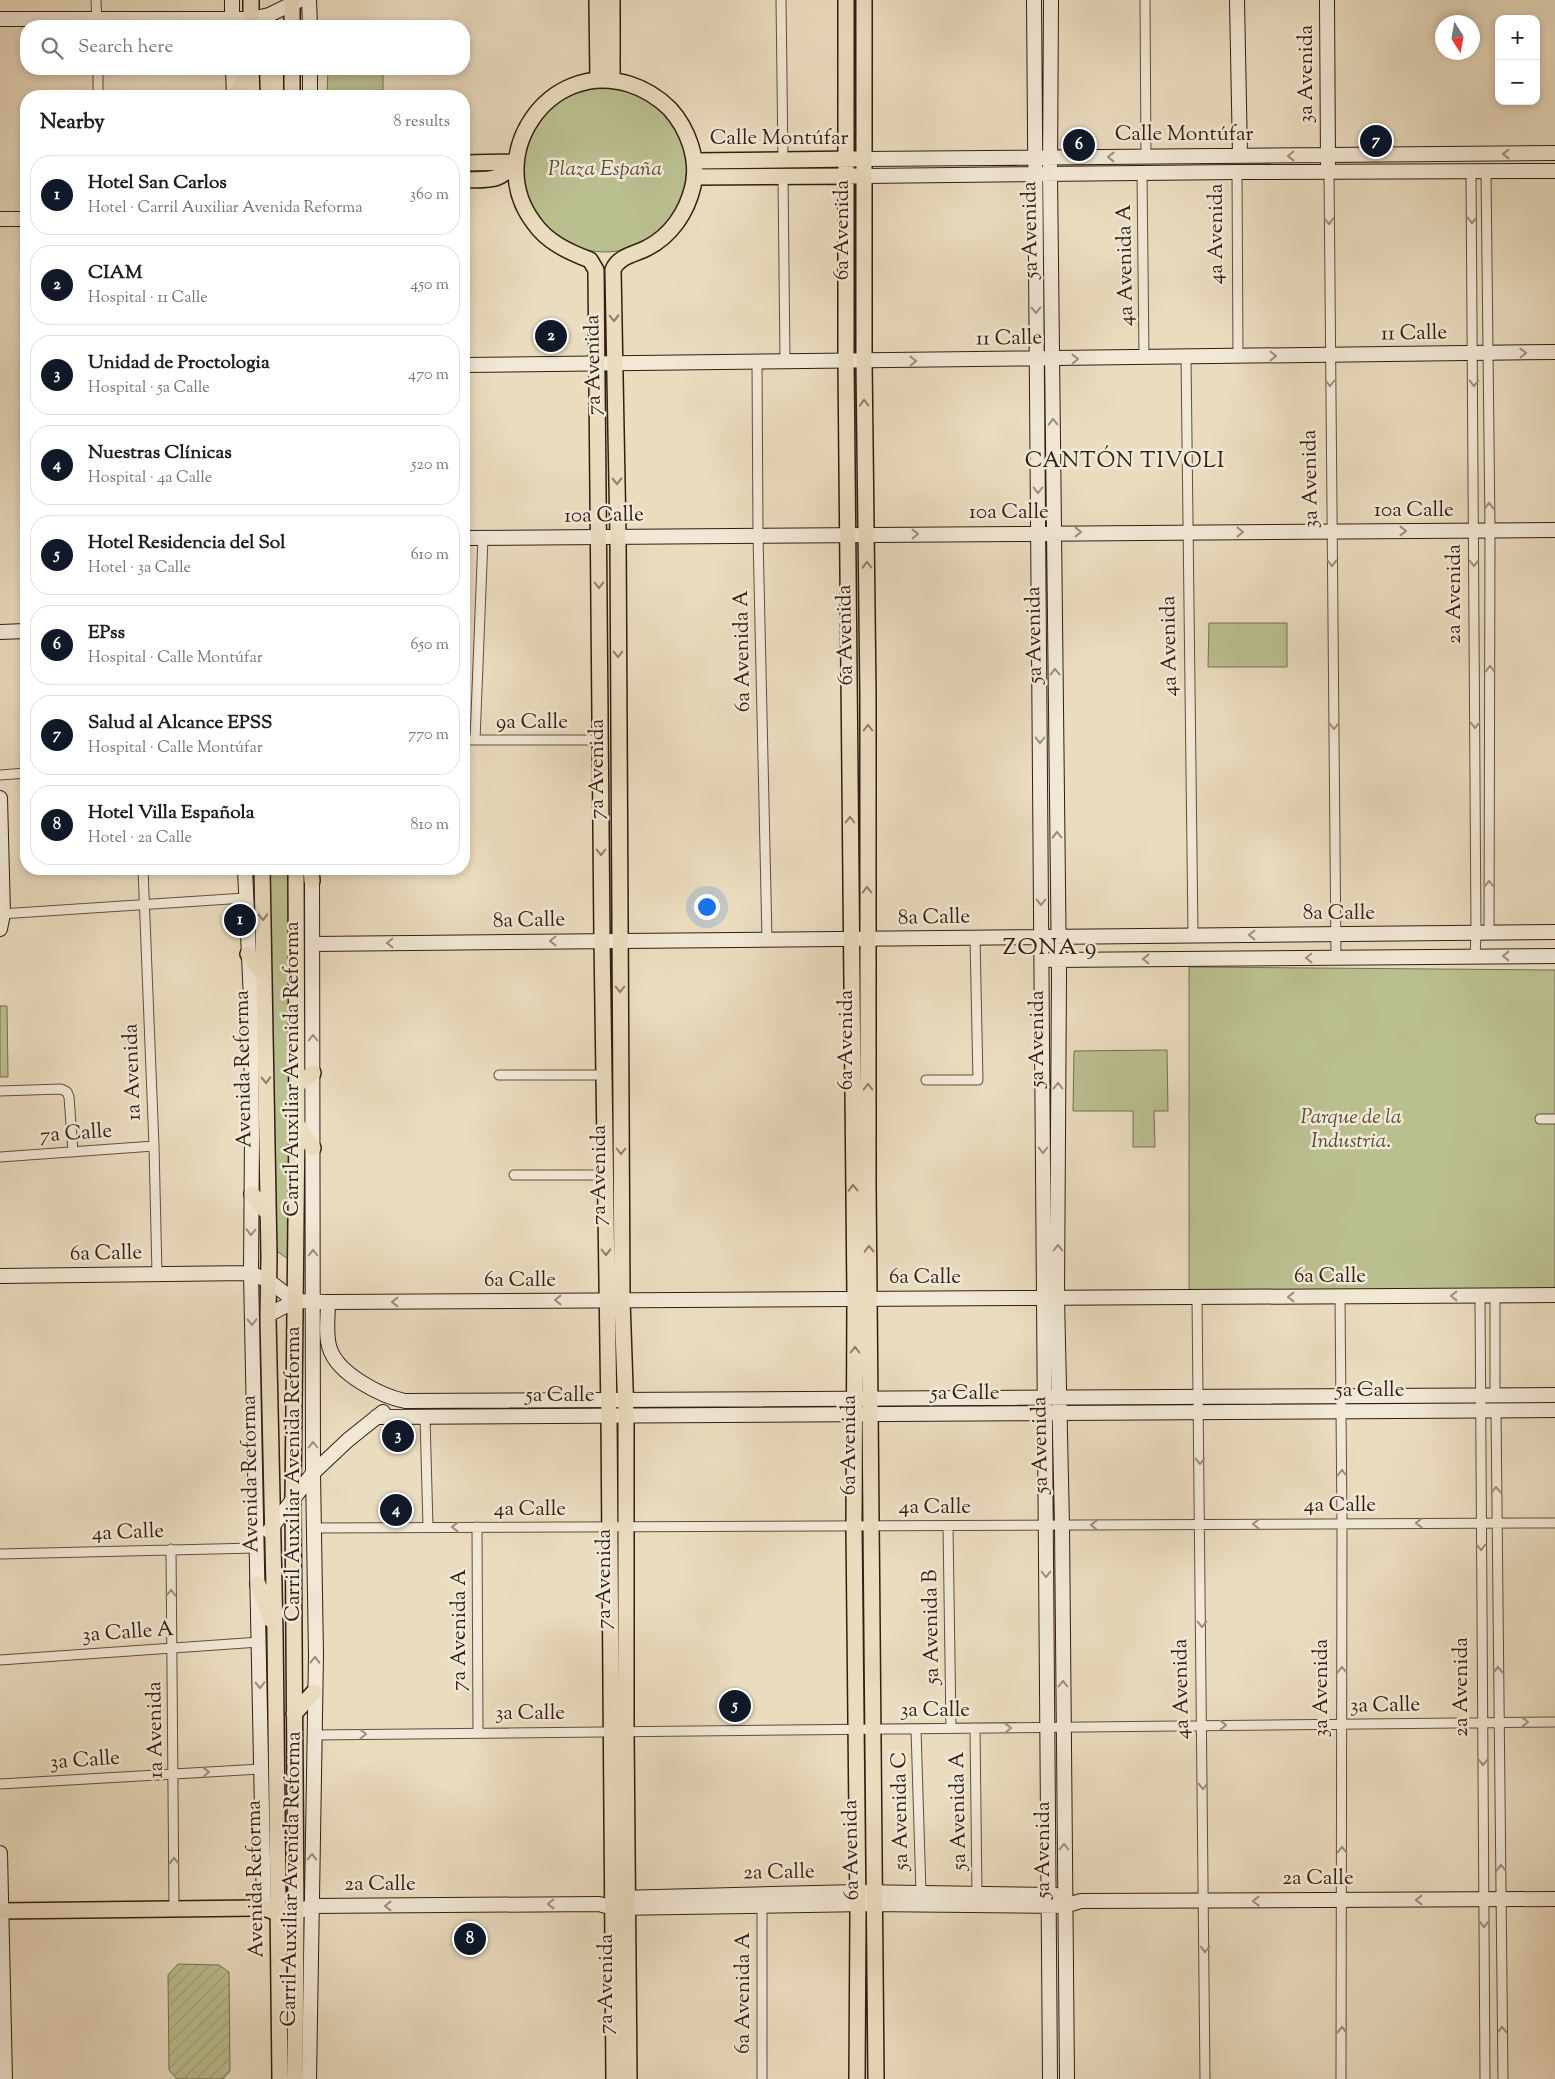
<!DOCTYPE html>
<meta charset="utf-8">
<style>
body{margin:0;font-family:"Sorts Mill Goudy",serif;background:#f2f2f2;color:#202124}
.controls{position:absolute;right:15px;top:15px;display:grid;overflow:hidden;border-radius:10px;box-shadow:0 2px 8px #0003}
.controls button{width:45px;height:45px;display:grid;place-items:center;padding:0;border:0;border-bottom:1px solid #e0e0e0;background:#fff;color:#202124;font:25px sans-serif}
.compass{position:absolute;left:1435px;top:15px;width:45px;height:45px;border-radius:50%;background:#fff;box-shadow:0 2px 8px #0003;rotate:169deg}
.you{position:absolute;left:706px;top:906px;width:18px;height:18px;margin:-12px;border:4px solid #fff;border-radius:50%;background:#1a73e8;box-shadow:0 0 0 8px #1a73e833}
.badge{display:grid;place-items:center;width:32px;height:32px;border-radius:50%;background:#111827;color:#fff;font-size:16px;font-weight:700}
.pin{position:absolute;translate:-50% -50%;border:2px solid #fff;box-shadow:0 1px 5px #0006}
.list{margin:0;padding:0;list-style:none}
h2{display:flex;justify-content:space-between;align-items:center;height:65px;margin:0;padding:0 20px;font-size:21px}
h2 small{font-size:16px;font-weight:400;color:#757577}
.list li{display:grid;grid-template-columns:32px 1fr auto;gap:15px;align-items:center;box-sizing:border-box;height:80px;margin:0 10px 10px;padding:0 10px;border:1px solid #e0e0e0;border-radius:20px}
.list b{display:block;font-size:19px;white-space:nowrap}
.list p{margin:0;font-size:16px;white-space:nowrap;color:#757577}
.list em{font-size:16px;font-style:normal;color:#757577}
.icon{flex:none;width:28px;height:28px;fill:none;stroke:currentColor;stroke-width:2;stroke-linecap:round;stroke-linejoin:round}
.map{position:relative;flex:none;width:1555px;height:2079px;overflow:hidden}
.search{position:absolute;background:#fff;box-shadow:0 2px 8px #0003;left:20px;top:20px;width:450px;height:55px;display:flex;align-items:center;gap:12px;box-sizing:border-box;padding:0 18px;border-radius:20px;color:#757577;font-size:19px}
.panel{position:absolute;background:#fff;box-shadow:0 2px 8px #0003;left:20px;top:90px;width:450px;height:785px;border-radius:20px}
.map>svg:first-child{display:block}
</style>
<div class="map">
<svg width="1555" height="2079" viewBox="0 0 1555 2079">
<defs>
<pattern id="garden-furrows" width="10" height="10" patternUnits="userSpaceOnUse" patternTransform="scale(1.25)"><rect width="10" height="10" fill="#babf90"/><path d="M-1 1l2-2M0 10L10 0M9 11l2-2" fill="none" stroke="#a0a47b"/></pattern>
</defs>
<rect width="100%" height="100%" fill="#eadcbf"/>
<filter id="stains"><feTurbulence type="fractalNoise" baseFrequency=".004" numOctaves="4"/><feColorMatrix values="0 0 0 0 .2 0 0 0 0 .09 0 0 0 0 .02 0 0 0 .5 -.17"/></filter>
<radialGradient id="worn" r=".72"><stop offset=".6" stop-color="#630" stop-opacity="0"/><stop offset="1" stop-color="#630" stop-opacity=".3"/></radialGradient>
<!-- park -->
<path fill="#babf90" stroke="#766e52" d="M328 69H383V96H327Z
M523 170a82 82 0 1 1 164 0a82 82 0 1 1-164 0Z
M1209 623H1287V667H1208Z
M268 869H302L303 1269 275 1250Z
M1189 967 1555 970V1290L1189 1291Z
M0 1006H7L8 1077H0Z
M1167 1050 1168 1111H1154L1155 1147H1133V1111H1073L1074 1051Z"/>
<!-- garden -->
<path fill="url(#garden-furrows)" stroke="#766e52" d="M178 1964 219 1965 229 1972 230 2071 223 2079H177L169 2070 168 1975Z"/>
<g fill="none" stroke-linecap="round" stroke-linejoin="round">
<defs>
<path id="street" d="M96 0 97 26
M781 0 783 160
M1145 0 1146 157
M98 69V96
M1486 171 1490 530 1489 933
M1237 172 1238 357
M1329 172 1336 958
M1471 172 1476 933 1475 957
M1142 173 1144 358
M783 176 785 362
M1186 357 1193 935
M757 362 758 535 767 939
M464 740H600
M475 740 483 538
M0 775 26 773
M143 869 154 1146 157 1273
M0 914 245 898
M499 1075H603
M926 1080H978L975 938
M0 1091 61 1089 67 1092 69 1097 73 1152
M1540 1119H1555
M0 1157 154 1146
M514 1175H605
M1495 1295V1396
M1480 1296 1485 2079
M1340 1297 1342 1524 1341 2079
M1197 1298 1205 2079
M1496 1411 1503 2079
M425 1417 428 1527
M948 1526 951 1728
M477 1527 478 1732
M314 1528 1555 1523
M171 1549 174 1910
M0 1554 257 1548
M0 1660 259 1642
M975 1728 977 1894
M916 1729 921 1893
M314 1735 1555 1722
M0 1784 262 1769
M762 1907V2079"/>
<path id="secondary" d="M232 0V26
M309 0 310 26
M1034 0 1050 2079
M1051 0 1050 174 1059 975 1057 1297 1062 1525 1067 2079
M1237 0 1240 156
M1327 0 1328 164
M0 19H251L269 15 300 0
M233 69 234 96
M310 69V96
M864 159 1555 153
M864 176 1237 172 1555 171
M0 219H26
M464 365 1555 352
M464 538 1555 530
M0 632 26 631
M0 798 3 914 0 929
M245 869 251 1000 252 1137 251 1273 264 1908
M313 944 1555 932
M1051 960 1555 956
M0 1276 251 1273 269 1281 295 1301
M328 1302C328 1317 325 1336 330 1349 338 1374 381 1396 405 1401L1555 1395
M268 1315 295 1301 328 1302 1555 1295
M376 1417 1555 1410
M269 1531 313 1473 348 1440 383 1412
M0 1853 5 2079
M617 1898 857 1892 1056 1895
M296 1913 311 1906 599 1904 613 1908 868 1904 1064 1906 1081 1901 1555 1899
M309 2079 316 1655 313 1473 312 869"/>
<path id="primary" d="M251 0V26
M292 0V26
M597 0 598 80
M846 0V361L855 1298 854 1526 858 1914 857 2079
M864 0V361L868 695V1185L876 2079
M251 69 252 96
M292 69V96
M612 80V0
M235 96 249 69
M694 161 855 159
M464 163 515 162
M694 177 855 176
M464 180C488 179 500 183 515 162
M262 869 269 1256 268 1318 275 1633 280 2079
M311 869 312 881
M248 954 264 975
M297 1085 313 1073
M297 1124 313 1148
M252 1194 268 1214
M258 1584 271 1620
M294 1714 314 1692
M0 1911 264 1908 285 1916
M295 2079 296 1913 293 1500 297 1124 296 869
M614 2079 609 1416 602 940 596 270 590 260C569 252 547 242 534 223 483 156 548 59 629 84 645 89 658 97 670 109 688 129 699 159 693 186 687 212 671 236 647 248 636 254 618 256 613 270L618 536 622 1300 626 1416V1731L629 2079"/>
</defs>
<!-- street casing -->
<use href="#street" stroke="#614e3f" stroke-width="11"/>
<!-- secondary casing -->
<use href="#secondary" stroke="#331e14" stroke-width="16"/>
<!-- primary casing -->
<use href="#primary" stroke="#331e14" stroke-width="18"/>
<!-- street -->
<use href="#street" stroke="#f1e8d5" stroke-width="9"/>
<!-- secondary -->
<use href="#secondary" stroke="#f1e8d5" stroke-width="14"/>
<!-- primary -->
<use href="#primary" stroke="#eadcbf" stroke-width="15"/>
</g>
<!-- one-way arrows -->
<defs><path id="oneway-chevron" d="M-2-3.5L2.5 0L-2 3.5" fill="none" stroke-width="1.6" stroke-linecap="round" stroke-linejoin="round" transform="scale(1.25)"/></defs>
<g stroke="#9c8d7e">
<use href="#oneway-chevron" transform="translate(1506 154) rotate(180)"/>
<use href="#oneway-chevron" transform="translate(1291 156) rotate(179)"/>
<use href="#oneway-chevron" transform="translate(1111 157) rotate(180)"/>
<use href="#oneway-chevron" transform="translate(1472 220) rotate(89)"/>
<use href="#oneway-chevron" transform="translate(1329 221) rotate(89)"/>
<use href="#oneway-chevron" transform="translate(1036 310) rotate(89)"/>
<use href="#oneway-chevron" transform="translate(1523 353) rotate(-1)"/>
<use href="#oneway-chevron" transform="translate(1273 356) rotate(-1)"/>
<use href="#oneway-chevron" transform="translate(1075 359) rotate(-1)"/>
<use href="#oneway-chevron" transform="translate(913 361) rotate(-1)"/>
<use href="#oneway-chevron" transform="translate(1330 383) rotate(90)"/>
<use href="#oneway-chevron" transform="translate(1474 383) rotate(90)"/>
<use href="#oneway-chevron" transform="translate(1053 422) rotate(-91)"/>
<use href="#oneway-chevron" transform="translate(1038 490) rotate(90)"/>
<use href="#oneway-chevron" transform="translate(1489 506) rotate(-91)"/>
<use href="#oneway-chevron" transform="translate(1403 531)"/>
<use href="#oneway-chevron" transform="translate(1078 532)"/>
<use href="#oneway-chevron" transform="translate(1240 532)"/>
<use href="#oneway-chevron" transform="translate(915 534)"/>
<use href="#oneway-chevron" transform="translate(1332 563) rotate(89)"/>
<use href="#oneway-chevron" transform="translate(1474 563) rotate(90)"/>
<use href="#oneway-chevron" transform="translate(1490 669) rotate(-90)"/>
<use href="#oneway-chevron" transform="translate(1055 672) rotate(-91)"/>
<use href="#oneway-chevron" transform="translate(1475 725) rotate(90)"/>
<use href="#oneway-chevron" transform="translate(1334 726) rotate(90)"/>
<use href="#oneway-chevron" transform="translate(1040 740) rotate(90)"/>
<use href="#oneway-chevron" transform="translate(1057 835) rotate(-91)"/>
<use href="#oneway-chevron" transform="translate(1489 884) rotate(-90)"/>
<use href="#oneway-chevron" transform="translate(1041 902) rotate(90)"/>
<use href="#oneway-chevron" transform="translate(1252 935) rotate(180)"/>
<use href="#oneway-chevron" transform="translate(553 941) rotate(179)"/>
<use href="#oneway-chevron" transform="translate(390 943) rotate(179)"/>
<use href="#oneway-chevron" transform="translate(1506 956) rotate(180)"/>
<use href="#oneway-chevron" transform="translate(1309 958) rotate(179)"/>
<use href="#oneway-chevron" transform="translate(1146 959) rotate(180)"/>
<use href="#oneway-chevron" transform="translate(313 1038) rotate(-90)"/>
<use href="#oneway-chevron" transform="translate(1058 1086) rotate(-90)"/>
<use href="#oneway-chevron" transform="translate(1043 1150) rotate(90)"/>
<use href="#oneway-chevron" transform="translate(251 1232) rotate(91)"/>
<use href="#oneway-chevron" transform="translate(1058 1248) rotate(-90)"/>
<use href="#oneway-chevron" transform="translate(313 1253) rotate(-90)"/>
<use href="#oneway-chevron" transform="translate(1454 1296) rotate(179)"/>
<use href="#oneway-chevron" transform="translate(1291 1297) rotate(180)"/>
<use href="#oneway-chevron" transform="translate(558 1300) rotate(180)"/>
<use href="#oneway-chevron" transform="translate(395 1302) rotate(180)"/>
<use href="#oneway-chevron" transform="translate(252 1322) rotate(89)"/>
<use href="#oneway-chevron" transform="translate(313 1445) rotate(-90)"/>
<use href="#oneway-chevron" transform="translate(1200 1461) rotate(89)"/>
<use href="#oneway-chevron" transform="translate(1342 1473) rotate(-90)"/>
<use href="#oneway-chevron" transform="translate(1496 1490) rotate(-91)"/>
<use href="#oneway-chevron" transform="translate(1419 1523) rotate(180)"/>
<use href="#oneway-chevron" transform="translate(1256 1524) rotate(180)"/>
<use href="#oneway-chevron" transform="translate(1094 1525) rotate(180)"/>
<use href="#oneway-chevron" transform="translate(455 1527) rotate(180)"/>
<use href="#oneway-chevron" transform="translate(1481 1547) rotate(90)"/>
<use href="#oneway-chevron" transform="translate(1046 1574) rotate(90)"/>
<use href="#oneway-chevron" transform="translate(171 1593) rotate(-90)"/>
<use href="#oneway-chevron" transform="translate(1202 1624) rotate(89)"/>
<use href="#oneway-chevron" transform="translate(315 1660) rotate(-89)"/>
<use href="#oneway-chevron" transform="translate(1342 1670) rotate(-90)"/>
<use href="#oneway-chevron" transform="translate(1498 1670) rotate(-91)"/>
<use href="#oneway-chevron" transform="translate(1063 1684) rotate(-90)"/>
<use href="#oneway-chevron" transform="translate(260 1685) rotate(89)"/>
<use href="#oneway-chevron" transform="translate(1525 1722) rotate(-1)"/>
<use href="#oneway-chevron" transform="translate(1223 1725) rotate(-1)"/>
<use href="#oneway-chevron" transform="translate(1008 1728) rotate(-1)"/>
<use href="#oneway-chevron" transform="translate(363 1734) rotate(-1)"/>
<use href="#oneway-chevron" transform="translate(1483 1762) rotate(90)"/>
<use href="#oneway-chevron" transform="translate(206 1772) rotate(-3)"/>
<use href="#oneway-chevron" transform="translate(1203 1786) rotate(89)"/>
<use href="#oneway-chevron" transform="translate(1064 1847) rotate(-90)"/>
<use href="#oneway-chevron" transform="translate(1342 1850) rotate(-90)"/>
<use href="#oneway-chevron" transform="translate(312 1857) rotate(-89)"/>
<use href="#oneway-chevron" transform="translate(174 1861) rotate(-90)"/>
<use href="#oneway-chevron" transform="translate(1501 1868) rotate(-91)"/>
<use href="#oneway-chevron" transform="translate(1419 1900) rotate(180)"/>
<use href="#oneway-chevron" transform="translate(1256 1901) rotate(180)"/>
<use href="#oneway-chevron" transform="translate(551 1904) rotate(179)"/>
<use href="#oneway-chevron" transform="translate(388 1906) rotate(-180)"/>
<use href="#oneway-chevron" transform="translate(1484 1924) rotate(90)"/>
<use href="#oneway-chevron" transform="translate(1205 1949) rotate(90)"/>
<use href="#oneway-chevron" transform="translate(1342 2030) rotate(-89)"/>
<use href="#oneway-chevron" transform="translate(1502 2030) rotate(-91)"/>
</g>
<g stroke="#8e7d6a">
<use href="#oneway-chevron" transform="translate(614 318) rotate(89)"/>
<use href="#oneway-chevron" transform="translate(864 403) rotate(-91)"/>
<use href="#oneway-chevron" transform="translate(617 481) rotate(89)"/>
<use href="#oneway-chevron" transform="translate(867 565) rotate(-91)"/>
<use href="#oneway-chevron" transform="translate(599 585) rotate(89)"/>
<use href="#oneway-chevron" transform="translate(618 654) rotate(90)"/>
<use href="#oneway-chevron" transform="translate(868 728) rotate(-90)"/>
<use href="#oneway-chevron" transform="translate(850 820) rotate(-90)"/>
<use href="#oneway-chevron" transform="translate(601 852) rotate(90)"/>
<use href="#oneway-chevron" transform="translate(867 890) rotate(-90)"/>
<use href="#oneway-chevron" transform="translate(263 917) rotate(89)"/>
<use href="#oneway-chevron" transform="translate(620 989) rotate(90)"/>
<use href="#oneway-chevron" transform="translate(266 1080) rotate(89)"/>
<use href="#oneway-chevron" transform="translate(868 1087) rotate(-90)"/>
<use href="#oneway-chevron" transform="translate(621 1151) rotate(90)"/>
<use href="#oneway-chevron" transform="translate(853 1188) rotate(-91)"/>
<use href="#oneway-chevron" transform="translate(869 1249) rotate(-91)"/>
<use href="#oneway-chevron" transform="translate(606 1252) rotate(89)"/>
<use href="#oneway-chevron" transform="translate(855 1350) rotate(-90)"/>
</g>
<g text-anchor="middle" dominant-baseline="central" stroke-width="5" stroke-linejoin="round" paint-order="stroke">
<!-- street labels -->
<g font-size="21" fill="#331e14" stroke="#f1e8d5">
<text transform="translate(1307 74) rotate(-90)">3a Avenida</text>
<text x="1184" y="135">Calle Montúfar</text>
<text x="779" y="139">Calle Montúfar</text>
<text transform="translate(843 230) rotate(-90)">6a Avenida</text>
<text transform="translate(1031 230) rotate(-91)">5a Avenida</text>
<text transform="translate(1217 234) rotate(-90)">4a Avenida</text>
<text transform="translate(1126 265) rotate(-91)">4a Avenida A</text>
<text transform="translate(1414 334) rotate(-1)">11 Calle</text>
<text transform="translate(1009 339) rotate(-1)">11 Calle</text>
<text transform="translate(594 365) rotate(-91)">7a Avenida</text>
<text transform="translate(1311 479) rotate(-91)">3a Avenida</text>
<text x="1414" y="511">10a Calle</text>
<text x="1009" y="513">10a Calle</text>
<text transform="translate(604 516) rotate(-1)">10a Calle</text>
<text transform="translate(1455 594) rotate(-90)">2a Avenida</text>
<text transform="translate(846 635) rotate(-91)">6a Avenida</text>
<text transform="translate(1035 635) rotate(-91)">5a Avenida</text>
<text transform="translate(1170 646) rotate(-91)">4a Avenida</text>
<text transform="translate(743 651) rotate(-91)">6a Avenida A</text>
<text x="532" y="723">9a Calle</text>
<text transform="translate(598 769) rotate(-90)">7a Avenida</text>
<text x="1339" y="914">8a Calle</text>
<text transform="translate(934 918) rotate(-1)">8a Calle</text>
<text transform="translate(529 921) rotate(-1)">8a Calle</text>
<text transform="translate(1038 1039) rotate(-90)">5a Avenida</text>
<text transform="translate(847 1040) rotate(-90)">6a Avenida</text>
<text transform="translate(244 1069) rotate(-91)">Avenida Reforma</text>
<text transform="translate(293 1069) rotate(-90)">Carril Auxiliar Avenida Reforma</text>
<text transform="translate(133 1072) rotate(-92)">1a Avenida</text>
<text transform="translate(76 1134) rotate(-4)">7a Calle</text>
<text transform="translate(600 1175) rotate(-90)">7a Avenida</text>
<text transform="translate(106 1254) rotate(-1)">6a Calle</text>
<text x="1330" y="1277">6a Calle</text>
<text x="925" y="1278">6a Calle</text>
<text x="520" y="1281">6a Calle</text>
<text x="1370" y="1391">5a Calle</text>
<text x="965" y="1394">5a Calle</text>
<text x="560" y="1396">5a Calle</text>
<text transform="translate(850 1445) rotate(-90)">6a Avenida</text>
<text transform="translate(1041 1445) rotate(-91)">5a Avenida</text>
<text transform="translate(251 1474) rotate(-91)">Avenida Reforma</text>
<text transform="translate(294 1474) rotate(-90)">Carril Auxiliar Avenida Reforma</text>
<text x="1340" y="1506">4a Calle</text>
<text x="935" y="1508">4a Calle</text>
<text x="530" y="1510">4a Calle</text>
<text transform="translate(128 1533) rotate(-2)">4a Calle</text>
<text transform="translate(605 1579) rotate(-90)">7a Avenida</text>
<text transform="translate(932 1627) rotate(-91)">5a Avenida B</text>
<text transform="translate(460 1630) rotate(-90)">7a Avenida A</text>
<text transform="translate(128 1633) rotate(-4)">3a Calle A</text>
<text transform="translate(1462 1687) rotate(-90)">2a Avenida</text>
<text transform="translate(1322 1688) rotate(-90)">3a Avenida</text>
<text transform="translate(1182 1689) rotate(-91)">4a Avenida</text>
<text transform="translate(1385 1706) rotate(-1)">3a Calle</text>
<text x="935" y="1711">3a Calle</text>
<text x="530" y="1714">3a Calle</text>
<text transform="translate(156 1730) rotate(-91)">1a Avenida</text>
<text transform="translate(85 1761) rotate(-4)">3a Calle</text>
<text transform="translate(901 1811) rotate(-91)">5a Avenida C</text>
<text transform="translate(959 1811) rotate(-91)">5a Avenida A</text>
<text transform="translate(852 1850) rotate(-91)">6a Avenida</text>
<text transform="translate(1044 1850) rotate(-90)">5a Avenida</text>
<text transform="translate(779 1873) rotate(-1)">2a Calle</text>
<text transform="translate(256 1879) rotate(-91)">Avenida Reforma</text>
<text transform="translate(292 1879) rotate(-89)">Carril Auxiliar Avenida Reforma</text>
<text x="1318" y="1879">2a Calle</text>
<text x="380" y="1885">2a Calle</text>
<text transform="translate(607 1984) rotate(-90)">7a Avenida</text>
<text transform="translate(744 1993) rotate(-90)">6a Avenida A</text>
</g>
<!-- park labels -->
<g font-size="21" font-style="italic" fill="#5c4e39" stroke="#f1e8d5">
<text x="605" y="170">Plaza España</text>
<text x="1351" y="1118">Parque de la<tspan x="1351" dy="24">Industria.</tspan></text>
</g>
<!-- neighbourhood labels -->
<g font-size="22" letter-spacing="1" fill="#331e14" stroke="#f1e8d5">
<text x="1125" y="462">CANTÓN TIVOLI</text>
</g>
<!-- quarter labels -->
<g font-size="24" letter-spacing="1" fill="#331e14" stroke="#f1e8d5">
<text x="1050" y="948">ZONA 9</text>
</g>
</g>
<rect width="100%" height="100%" filter="url(#stains)"/>
<rect width="100%" height="100%" fill="url(#worn)"/>
</svg>
<div class="controls">
<button>+</button>
<button>−</button>
</div>
<svg class="compass" viewBox="-18 -18 36 36"><path d="M0-13l5 13h-10z" fill="#e53935"/><path d="M0 13l5-13h-10z" fill="#757577"/></svg>
<div class="you"></div>
<div class="pin badge" style="left:240px;top:920px">1</div>
<div class="pin badge" style="left:551px;top:336px">2</div>
<div class="pin badge" style="left:398px;top:1436px">3</div>
<div class="pin badge" style="left:396px;top:1510px">4</div>
<div class="pin badge" style="left:735px;top:1706px">5</div>
<div class="pin badge" style="left:1079px;top:145px">6</div>
<div class="pin badge" style="left:1376px;top:141px">7</div>
<div class="pin badge" style="left:470px;top:1939px">8</div>
<div class="search"><svg class="icon" aria-label="search" viewBox="0 0 24 24"><circle cx="10" cy="10" r="6"/><path d="M15 15l6 6"/></svg>Search here</div>
<section class="panel">
<h2>Nearby<small>8 results</small></h2>
<ul class="list">
<li><span class="badge">1</span><div><b>Hotel San Carlos</b><p>Hotel · Carril Auxiliar Avenida Reforma</p></div><em>360 m</em></li>
<li><span class="badge">2</span><div><b>CIAM</b><p>Hospital · 11 Calle</p></div><em>450 m</em></li>
<li><span class="badge">3</span><div><b>Unidad de Proctologia</b><p>Hospital · 5a Calle</p></div><em>470 m</em></li>
<li><span class="badge">4</span><div><b>Nuestras Clínicas</b><p>Hospital · 4a Calle</p></div><em>520 m</em></li>
<li><span class="badge">5</span><div><b>Hotel Residencia del Sol</b><p>Hotel · 3a Calle</p></div><em>610 m</em></li>
<li><span class="badge">6</span><div><b>EPss</b><p>Hospital · Calle Montúfar</p></div><em>650 m</em></li>
<li><span class="badge">7</span><div><b>Salud al Alcance EPSS</b><p>Hospital · Calle Montúfar</p></div><em>770 m</em></li>
<li><span class="badge">8</span><div><b>Hotel Villa Española</b><p>Hotel · 2a Calle</p></div><em>810 m</em></li>
</ul>
</section>
</div>
